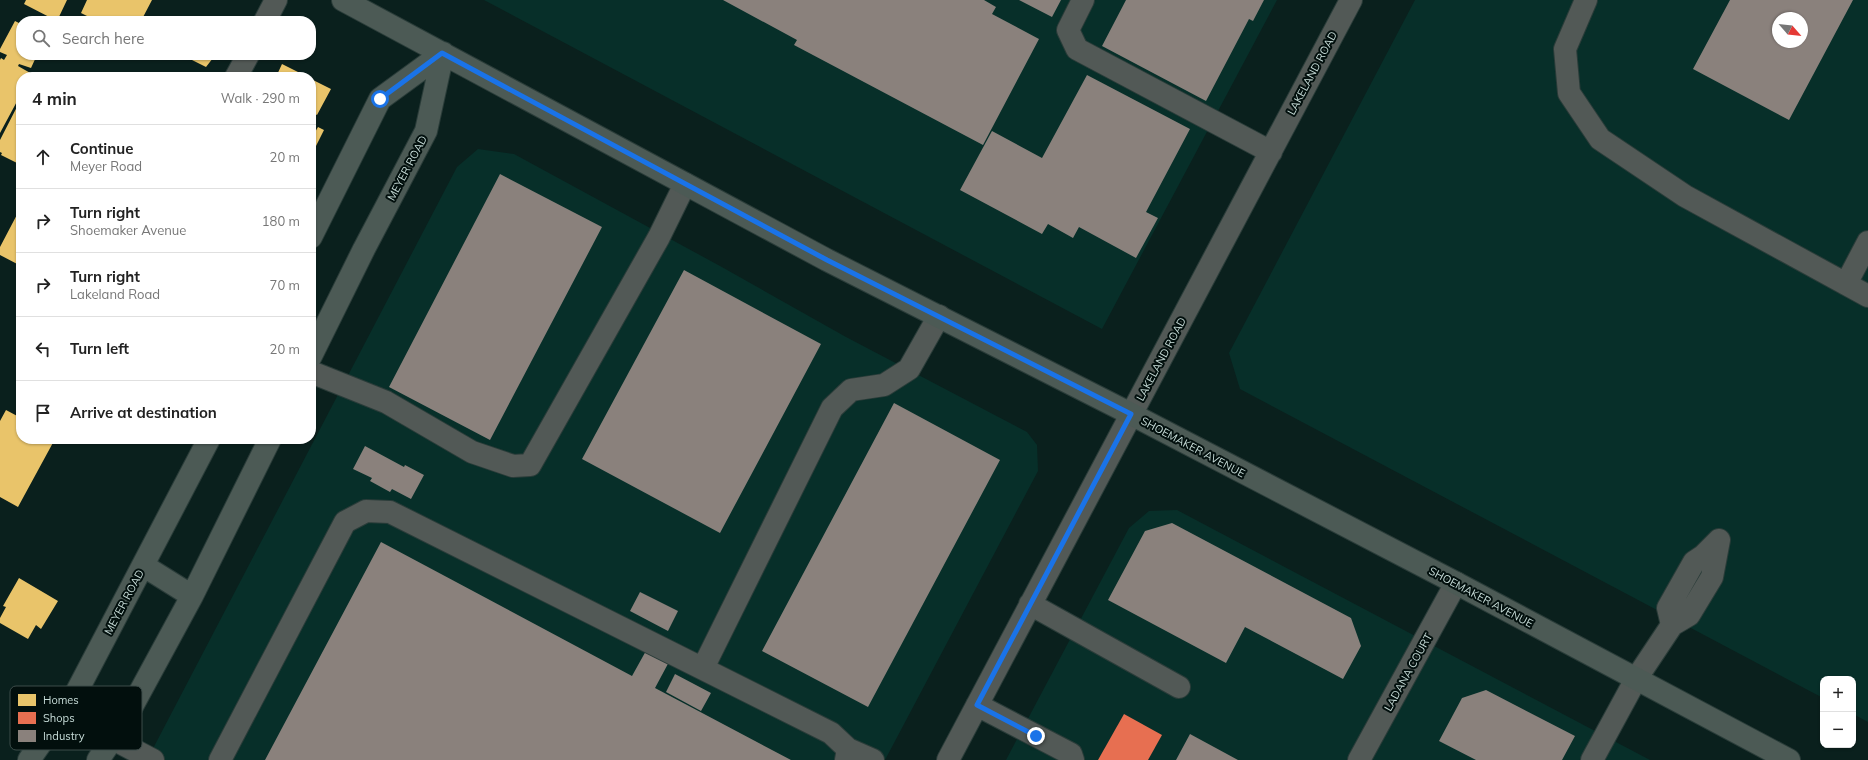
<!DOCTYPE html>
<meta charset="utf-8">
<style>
body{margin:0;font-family:Mulish,sans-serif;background:#f2f2f2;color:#222}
.controls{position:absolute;right:12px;bottom:12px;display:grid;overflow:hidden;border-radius:8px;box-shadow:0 1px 3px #0004}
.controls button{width:36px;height:36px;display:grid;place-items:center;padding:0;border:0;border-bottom:1px solid #e0e0e0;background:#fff;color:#222;font:20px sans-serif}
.compass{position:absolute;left:1772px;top:12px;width:36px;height:36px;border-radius:50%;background:#fff;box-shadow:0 1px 3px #0004;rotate:118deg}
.stop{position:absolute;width:12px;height:12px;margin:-9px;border:3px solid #1a73e8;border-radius:50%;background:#fff}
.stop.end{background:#1a73e8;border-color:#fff;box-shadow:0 1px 4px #0008}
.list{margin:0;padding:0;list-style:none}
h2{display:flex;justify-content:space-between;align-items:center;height:52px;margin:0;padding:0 16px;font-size:17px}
h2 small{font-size:13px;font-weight:400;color:#767676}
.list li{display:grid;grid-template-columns:26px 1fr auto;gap:12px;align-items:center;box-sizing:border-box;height:64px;padding:0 16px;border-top:1px solid #e0e0e0}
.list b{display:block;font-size:15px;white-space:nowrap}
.list p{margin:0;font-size:13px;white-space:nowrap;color:#767676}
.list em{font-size:13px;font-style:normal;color:#767676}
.icon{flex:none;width:22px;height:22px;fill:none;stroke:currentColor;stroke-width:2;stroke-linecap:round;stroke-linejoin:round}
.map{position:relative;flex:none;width:1868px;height:760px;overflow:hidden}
.search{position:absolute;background:#fff;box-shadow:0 1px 3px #0004;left:16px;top:16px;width:300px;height:44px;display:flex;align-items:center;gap:10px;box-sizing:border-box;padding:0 14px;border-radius:16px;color:#767676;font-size:15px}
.panel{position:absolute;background:#fff;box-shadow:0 1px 3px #0004;left:16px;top:72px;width:300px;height:372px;border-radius:16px}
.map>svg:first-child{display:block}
</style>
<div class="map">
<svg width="1868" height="760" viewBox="0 0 1868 760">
<rect width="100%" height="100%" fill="#0a201d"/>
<!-- built -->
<path fill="#072f29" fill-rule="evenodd" d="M484 0H1277L1102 329Z
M1415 0H1868V722L1853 714V679H1823V698L1240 389 1229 353ZM1778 18H1802V42H1778Z
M478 149 514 154 720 266 846 337 1027 432 1037 445 1038 471 885 760H147L457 167Z
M1177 510 1650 760H1006L1129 528 1149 511Z"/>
<!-- homes -->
<path fill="#e9c46a" d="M26 0H67L57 21 24 4Z
M87 0H152L141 21H97L81 13Z
M185 16 194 21H183Z
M15 21 21 24V55H37L31 68 19 64 18 66 32 74 30 77H21V94L0 133V60L1 58 4 60 7 55 0 52V49Z
M171 55H212L213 58 206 67 184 56 182 60Z
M282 64 308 77H276Z
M311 79 331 89 317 115 311 112Z
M21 99V165L1 155 2 153 0 152V140Z
M318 127 324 130 314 150 311 148V139Z
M21 207V266L0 255V247Z
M6 410 21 418V439H55L18 507 0 497V421Z
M19 578 58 601 41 629 36 625 28 639 0 623V618L6 607 3 606Z"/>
<!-- shops -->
<path fill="#e76f51" d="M1124 714 1162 735 1148 760H1098Z"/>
<!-- industry -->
<path fill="#8a817c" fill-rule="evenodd" d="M723 0H984L996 7 992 14 1039 39 983 145 794 45 797 40Z
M1019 0H1061L1052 17Z
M1126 0H1264L1253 21 1249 19 1206 101 1102 46Z
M1730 0H1853L1789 120 1693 69ZM1778 18H1802V42H1778Z
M1087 75 1190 129 1146 212 1158 218 1136 258 1079 227 1073 238 1048 224 1042 234 960 190 992 131 1042 158Z
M500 174 602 227 490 440 389 387Z
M684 270 821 344 720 533 582 459Z
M894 403 1000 460 868 707 762 651Z
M365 446 404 467 405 465 424 475 411 499 392 489 390 492 370 481 372 478 353 469Z
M1172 523 1351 618 1361 646 1343 679 1245 627 1226 663 1108 600 1145 531Z
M381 542 632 676 647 649 670 660 655 688 791 760H265Z
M640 592 678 611 668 631 630 611Z
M675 674 711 693 701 711 666 692Z
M1486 690 1575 736 1562 760H1476L1439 741 1462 698Z
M1190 734 1238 760H1176Z"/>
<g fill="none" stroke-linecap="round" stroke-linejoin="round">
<defs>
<path id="minor" d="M1083 0 1068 30 1077 49 1271 152
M1586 0 1565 49 1569 93 1600 139 1685 196 1868 296
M265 21 276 0
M236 77 248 55
M1846 284 1868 242
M311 372 386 402 472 452 513 466 530 465 659 237 685 184
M1030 604 1179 687
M1672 625 1668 608 1694 562 1703 556 1719 540
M703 668 832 408 851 390 884 385 909 369 939 316
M977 705 1071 754 1073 760
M113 739 153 760
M848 749 873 760
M220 760 345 522 366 511 390 512 831 733 848 749 846 760
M948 760 1351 0
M1359 760 1456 583
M1592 760 1636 679 1672 625 1689 615 1712 577 1719 540"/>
<path id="major" d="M343 0 827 260 1131 414 1456 583 1789 760
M311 237 380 99 443 53
M311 356 364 249 426 131 443 53
M144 566 192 596
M29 760 76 693 209 439
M98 760 122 725 192 596 270 439"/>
</defs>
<!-- minor casing -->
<use href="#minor" stroke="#2a3c39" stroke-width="24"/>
<!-- major casing -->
<use href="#major" stroke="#2a3c39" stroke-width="24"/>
<!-- minor -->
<use href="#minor" stroke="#525956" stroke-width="22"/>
<!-- major -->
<use href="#major" stroke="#4c5a55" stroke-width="22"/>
</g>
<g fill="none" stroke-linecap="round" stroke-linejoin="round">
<!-- route -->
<path stroke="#1a73e8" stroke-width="5" d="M380 99 442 53 827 260 1131 414 977 705 1036 736"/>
</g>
<g text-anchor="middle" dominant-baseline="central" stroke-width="4" stroke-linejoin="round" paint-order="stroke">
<!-- street labels -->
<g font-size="11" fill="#c7dcd8" stroke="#020f0d">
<text transform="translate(1312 73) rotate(-62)">LAKELAND ROAD</text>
<text transform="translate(407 168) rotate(-62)">MEYER ROAD</text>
<text transform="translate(1161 359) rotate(-62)">LAKELAND ROAD</text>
<text transform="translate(1193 447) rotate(28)">SHOEMAKER AVENUE</text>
<text transform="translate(1481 597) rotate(28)">SHOEMAKER AVENUE</text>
<text transform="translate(124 602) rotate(-62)">MEYER ROAD</text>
<text transform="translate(1408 672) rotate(-61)">LADANA COURT</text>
</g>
</g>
<!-- legend -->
<rect x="10" y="686" width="132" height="64" rx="6" fill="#020f0d" stroke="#3d4c4a" stroke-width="1"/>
<rect x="18" y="694" width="18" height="12" fill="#e9c46a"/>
<rect x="18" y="712" width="18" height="12" fill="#e76f51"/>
<rect x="18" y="730" width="18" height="12" fill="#8a817c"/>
<g font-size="11" fill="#c7dcd8">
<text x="43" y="704">Homes</text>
<text x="43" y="722">Shops</text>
<text x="43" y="740">Industry</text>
</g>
</svg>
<div class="controls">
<button>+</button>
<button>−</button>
</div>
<svg class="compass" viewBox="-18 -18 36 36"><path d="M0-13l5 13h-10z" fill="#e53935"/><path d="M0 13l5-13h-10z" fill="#767676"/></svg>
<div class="stop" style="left:380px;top:99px"></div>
<div class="stop end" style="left:1036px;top:736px"></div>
<div class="search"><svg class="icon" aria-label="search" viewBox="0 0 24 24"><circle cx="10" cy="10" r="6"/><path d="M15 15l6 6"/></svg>Search here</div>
<section class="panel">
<h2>4 min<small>Walk · 290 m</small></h2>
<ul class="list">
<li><svg class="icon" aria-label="ahead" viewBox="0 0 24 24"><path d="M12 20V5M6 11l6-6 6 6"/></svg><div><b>Continue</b><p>Meyer Road</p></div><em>20 m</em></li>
<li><svg class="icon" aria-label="right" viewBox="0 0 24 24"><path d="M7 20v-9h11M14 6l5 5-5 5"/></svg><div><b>Turn right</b><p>Shoemaker Avenue</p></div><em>180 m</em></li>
<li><svg class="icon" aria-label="right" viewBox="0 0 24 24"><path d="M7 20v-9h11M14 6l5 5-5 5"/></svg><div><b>Turn right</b><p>Lakeland Road</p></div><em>70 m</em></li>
<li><svg class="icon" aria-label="left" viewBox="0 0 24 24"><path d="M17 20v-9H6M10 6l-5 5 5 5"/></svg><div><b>Turn left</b></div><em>20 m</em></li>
<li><svg class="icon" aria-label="arrive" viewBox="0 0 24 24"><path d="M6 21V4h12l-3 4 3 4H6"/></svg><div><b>Arrive at destination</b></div></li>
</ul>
</section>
</div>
